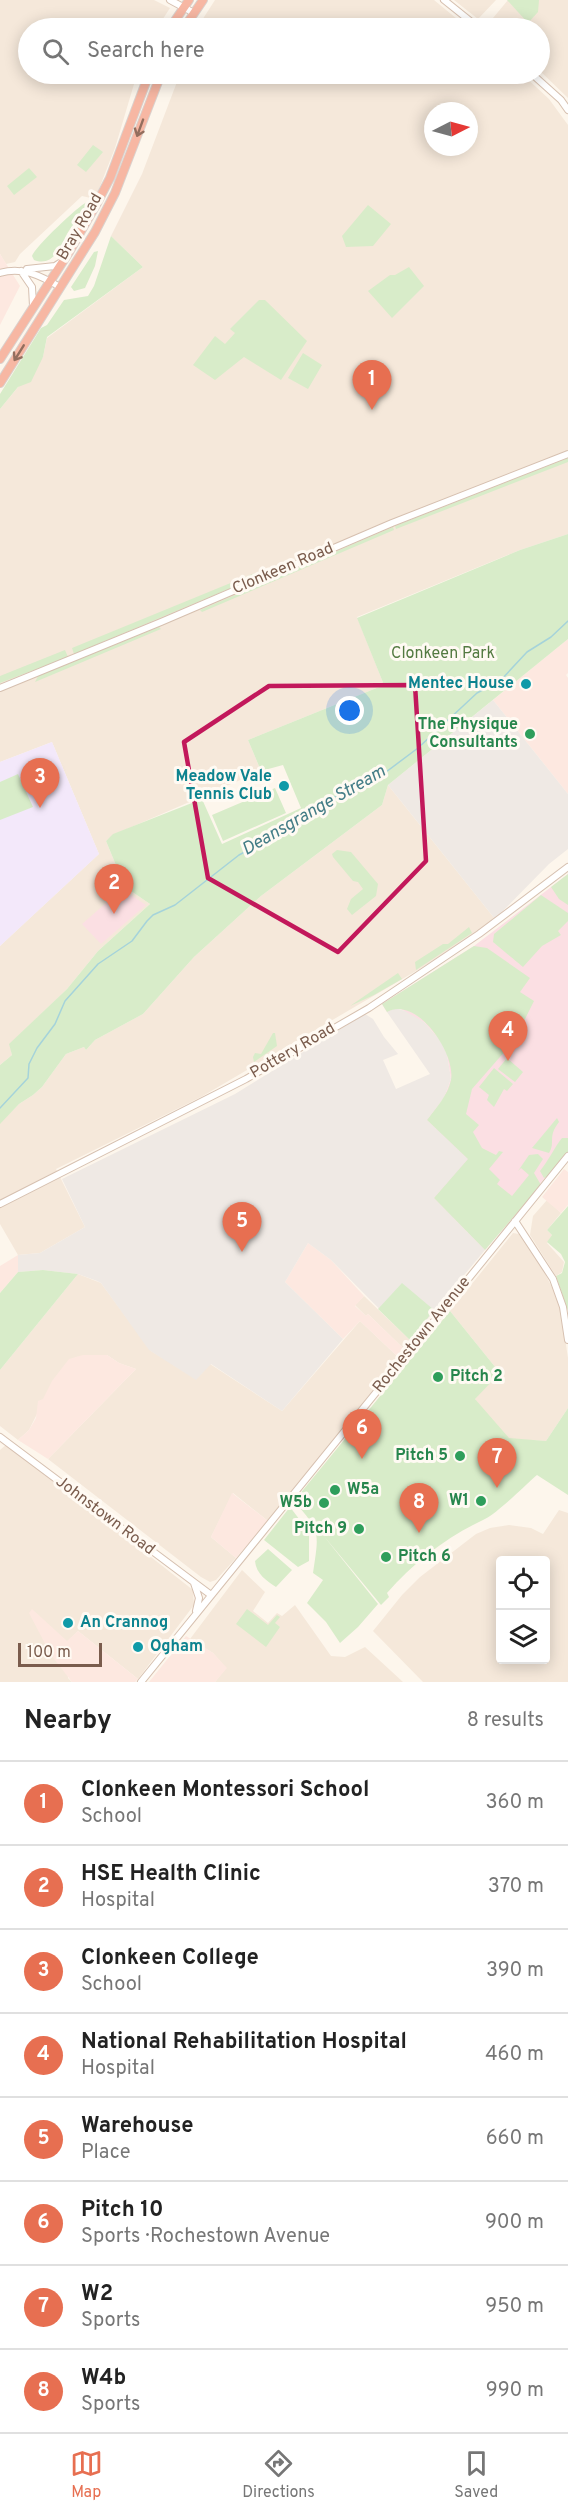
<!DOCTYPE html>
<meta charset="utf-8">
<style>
body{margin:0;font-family:Overpass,sans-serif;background:#f2f2f2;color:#222}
.controls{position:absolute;right:18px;bottom:18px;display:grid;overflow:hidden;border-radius:6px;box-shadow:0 3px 15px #0003}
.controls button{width:54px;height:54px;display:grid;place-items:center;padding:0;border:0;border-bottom:2px solid #e0e0e0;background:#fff;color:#222;font:30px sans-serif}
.compass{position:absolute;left:424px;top:102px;width:54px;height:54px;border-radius:50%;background:#fff;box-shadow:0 3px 15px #0003;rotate:84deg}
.scale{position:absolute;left:18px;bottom:15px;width:84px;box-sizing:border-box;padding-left:6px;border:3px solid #7a5c4d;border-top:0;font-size:16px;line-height:21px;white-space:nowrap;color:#7a5c4d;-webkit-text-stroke:4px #fffaf3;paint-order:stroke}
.you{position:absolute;left:350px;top:711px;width:21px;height:21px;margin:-15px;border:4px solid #fff;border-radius:50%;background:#1a73e8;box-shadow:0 0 0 9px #1a73e833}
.badge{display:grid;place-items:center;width:39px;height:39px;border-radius:50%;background:#e76f51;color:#fff;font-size:20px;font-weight:700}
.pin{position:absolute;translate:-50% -50px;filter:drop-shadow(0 2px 3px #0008)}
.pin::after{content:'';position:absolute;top:32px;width:21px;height:18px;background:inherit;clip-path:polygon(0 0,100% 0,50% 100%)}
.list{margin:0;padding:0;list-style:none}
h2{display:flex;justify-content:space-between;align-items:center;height:78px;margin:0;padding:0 24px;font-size:26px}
h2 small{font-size:20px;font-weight:400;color:#767676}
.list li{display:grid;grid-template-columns:39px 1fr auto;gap:18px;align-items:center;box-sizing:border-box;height:84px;padding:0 24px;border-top:2px solid #e0e0e0}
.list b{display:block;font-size:22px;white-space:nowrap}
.list p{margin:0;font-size:20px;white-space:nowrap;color:#767676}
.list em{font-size:20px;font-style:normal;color:#767676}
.icon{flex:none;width:33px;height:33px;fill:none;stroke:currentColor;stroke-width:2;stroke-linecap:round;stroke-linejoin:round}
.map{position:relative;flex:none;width:568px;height:1682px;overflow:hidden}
.search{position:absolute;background:#fff;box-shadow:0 3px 15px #0003;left:18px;right:18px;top:18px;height:66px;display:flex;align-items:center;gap:15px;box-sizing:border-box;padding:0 21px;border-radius:33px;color:#767676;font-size:22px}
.sheet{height:750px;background:#fff}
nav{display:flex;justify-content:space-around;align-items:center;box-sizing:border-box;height:84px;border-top:2px solid #e0e0e0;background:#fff;font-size:16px;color:#767676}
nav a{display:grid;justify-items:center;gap:3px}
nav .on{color:#e76f51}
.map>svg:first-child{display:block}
</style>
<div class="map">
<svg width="568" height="1682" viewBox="0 0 568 1682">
<rect width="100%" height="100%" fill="#fdf6ec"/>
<!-- residential -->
<path fill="#f5e8da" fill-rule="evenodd" d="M0 0H154L170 8 157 28H28V74H137L115 148 95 199 82 196 20 254 15 262 6 264 0 254Z
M215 0H434L468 28H197Z
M454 0H496L478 19Z
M508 0H568V98L540 71V28H493L488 24Z
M180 74H522L549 99 568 125V534L520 550 357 617 384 685 248 740 261 771 113 835 106 841 125 887 150 904 98 951 67 989 10 1044 12 1055 0 1065V946L99 854 52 742 0 762V409L43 357 47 338 143 267 111 236 142 174ZM433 111H469V147H433Z
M388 785 495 919 485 928 416 971 201 1097 56 1169 85 1227 40 1253 18 1255 0 1224V1123L19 1104 33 1095 42 1087 66 1054 84 1047 86 1050 95 1040 143 1014 194 957 261 896 382 805Z
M547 1200 561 1213 547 1230 552 1235 547 1243 564 1262 562 1272 556 1276 530 1235 533 1216Z
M513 1233 519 1234 539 1262 558 1299 561 1312 568 1358V1408L546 1441 509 1439 476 1402 475 1398 500 1373 450 1311Z
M78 1274 101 1283 151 1351 166 1360 210 1364 282 1411 360 1321 398 1357 321 1458 268 1521 233 1493 211 1537 236 1558 216 1580 210 1582 201 1577 48 1459 136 1369 119 1363 107 1355 76 1357 38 1412 29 1430 18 1440 0 1426V1370Z
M364 1296 410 1340 404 1349 368 1314 366 1316 355 1305Z
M7 1444 193 1590 194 1605 138 1679 78 1631 67 1642 68 1678 72 1682H0V1450Z
M559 1510 568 1513V1682H423L373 1631 402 1595 420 1577 476 1534 490 1528 509 1525 531 1528 543 1534ZM500 1560H546V1660H500Z
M242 1570 265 1592 253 1611 268 1623 277 1613 282 1616 295 1605 331 1656 345 1657 365 1647 403 1682H215L226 1668 213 1653 190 1639Z"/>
<!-- commercial -->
<path fill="#fde8e0" d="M0 254 20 286 0 325Z
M568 639V673L566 675 568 678V794L493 700Z
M564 1169 568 1172V1205L561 1213 542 1197Z
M308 1243 331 1260 364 1296 355 1306 366 1316 368 1314 404 1349 398 1357 360 1321 343 1339 285 1282Z
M18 1255V1272L0 1293V1266Z
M83 1355H107L119 1363 136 1369 48 1459 18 1440 29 1430 36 1418 38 1401 43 1399 52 1381 69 1359Z
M232 1493 268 1521 236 1558 211 1537Z
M32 1609 67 1641 78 1631 138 1679 135 1682H72L51 1655 29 1613Z
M186 1636 213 1653 227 1668 215 1682H149Z"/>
<!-- industrial -->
<path fill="#efe9e4" d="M493 700 568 794V849L549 864 495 919 388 785Z
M395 1008 409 1012 424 1022 441 1041 447 1054 451 1079 444 1098 427 1120 469 1159 434 1198 485 1250 410 1340 331 1260 308 1243 285 1282 343 1339 282 1411 211 1364 196 1380 149 1350 101 1283 97 1281 78 1274 43 1270 18 1272V1255L40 1253 85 1227 62 1179 235 1094 365 1014 373 1019 384 1037 398 1054 383 1060 396 1089 430 1074 387 1012Z"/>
<!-- education -->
<path fill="#f3e8fa" d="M52 742 99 854 0 946V762Z"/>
<!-- medical -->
<path fill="#fbdfe3" d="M568 874V1150L485 1250 434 1198 468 1159 427 1120 444 1098 451 1079 447 1054 441 1041 424 1022 401 1009 395 1008 387 1012 382 1004 474 946Z
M122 889 146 905 101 944 82 924Z"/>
<!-- green -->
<path fill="#d8ecc9" d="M507 0H539L538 12 528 23Z
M93 145 103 152 86 172 77 165Z
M29 168 37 177 14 195 7 186Z
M87 202 90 203C84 214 73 223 67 234 60 248 53 267 34 260L32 256C35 247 78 206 87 202Z
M368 205 391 224 373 246 346 247 342 236Z
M111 236 143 267 47 337 43 357 31 382 18 387 0 409V394L41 328 47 325 64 300 88 296 94 286Z
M98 251 95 266 85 288 74 291 71 287 94 252Z
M409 267 424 286 392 318 368 291 390 275H395Z
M259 300H265L307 341 281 380 244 357 215 380 193 365 215 336 225 344 235 333 230 329Z
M303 353 322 365 308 389 288 378Z
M568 458V462L396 529 395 526Z
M393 527 394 530 202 612 200 610Z
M568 534V639L388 785 382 805 261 896 194 957 143 1014 95 1040 86 1050 84 1047 66 1054 42 1087 33 1095 19 1104 0 1124V1065L12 1055 9 1044 67 989 98 951 150 904 125 887 106 841 113 834 202 799 222 844 301 808 283 765 261 771 248 740 384 685 357 618 520 550Z
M255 573 257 577 74 654 72 648Z
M159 627 161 629 35 682 38 676 48 672Z
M65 650 68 657 0 683V676Z
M18 774 33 807 0 820V782Z
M275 788 286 813 223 841 212 815Z
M337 850 351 852 378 884 376 896 352 915 347 909 351 899 363 889 358 882 353 881 333 857 332 854Z
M568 874V905L559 899 551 887Z
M541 895 568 913V921L558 931 561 935 542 946 523 967 493 942 494 934Z
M469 927 472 933 416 970 415 962 443 944H448Z
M474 946 487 948 530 978 520 992 534 1001 514 1041 472 1089 466 1114 479 1125 473 1132 482 1148 496 1155 499 1151 503 1152 489 1169 500 1180 497 1184 512 1196 529 1175 521 1168 518 1171 529 1155 538 1154 543 1159 534 1173 541 1185 485 1250 434 1198 468 1159 427 1120C436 1108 448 1095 451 1080 456 1053 416 995 387 1012L382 1004Z
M398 973 402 979 374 995 350 1006Z
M273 1033H275L277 1046 254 1062 253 1057 255 1053 261 1054Z
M507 1058 523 1072 515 1082 498 1069Z
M494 1068 513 1084 507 1091 504 1089 494 1107 487 1100 489 1095 479 1087Z
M557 1118 559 1122C547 1137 556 1142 549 1153L532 1148Z
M562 1138H568V1153L548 1176 544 1178 540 1171C549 1160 554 1148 562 1138Z
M568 1206V1311L556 1276 562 1273 565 1262 561 1254 547 1242 552 1235 547 1230Z
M43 1270 78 1274 0 1370V1293L18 1272Z
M402 1283 434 1310 410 1340 378 1309Z
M450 1311 500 1373 475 1399 509 1438 546 1441 568 1408V1495L537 1475C523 1487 498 1513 483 1520 447 1537 414 1562 387 1593L389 1597 381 1605 323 1535 378 1604 358 1627 340 1643 326 1622 307 1603 323 1580 313 1573C319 1532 321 1532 294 1501Z
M290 1507 309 1532V1561L298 1567 264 1540Z
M268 1549 292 1570 276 1587C267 1581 256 1574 255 1561Z
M247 1609 268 1625 277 1615 280 1617 275 1623 280 1627 266 1647 236 1624Z"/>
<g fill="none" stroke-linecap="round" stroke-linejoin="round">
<!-- stream -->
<path stroke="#a5d3da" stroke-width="1.5" d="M0 1108 28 1078 29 1064 37 1048 55 1024 65 1001 98 964 132 941 147 921 153 915 175 905 239 855 308 818 336 796 374 781 418 748 477 693 501 680 527 652 551 637 568 621"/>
<defs>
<path id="secondary" d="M170 0 194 13
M444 0 479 28
M532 74 561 100 568 110
M27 269 55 266 63 261
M21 271 32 287 33 306
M0 273C22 266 41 276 60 287
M0 688 161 622 392 523 568 454
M0 1204 246 1079 369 1008 479 934 568 867
M515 1221 553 1279 563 1307 568 1340
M0 1437 211 1595
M194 1583 199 1598 196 1611
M141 1682 568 1156"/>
<path id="highway" d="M170 28 189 0
M184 28 203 0
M0 359 69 252 97 203 110 178 149 74
M0 383 95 232 115 193 161 74"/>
</defs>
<!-- secondary casing -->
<use href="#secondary" stroke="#d6c0b0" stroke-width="8"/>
<!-- highway casing -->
<use href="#highway" stroke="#dad1cd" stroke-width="10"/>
<!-- secondary -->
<use href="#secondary" stroke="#fff" stroke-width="6"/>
<!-- highway -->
<use href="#highway" stroke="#f7b7a3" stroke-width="8"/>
</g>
<!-- one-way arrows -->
<defs><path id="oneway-shaft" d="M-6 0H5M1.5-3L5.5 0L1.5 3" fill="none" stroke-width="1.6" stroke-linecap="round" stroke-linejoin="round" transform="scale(1.5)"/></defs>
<g stroke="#936e5e">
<use href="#oneway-shaft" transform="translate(140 128) rotate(110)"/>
<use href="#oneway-shaft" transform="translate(19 353) rotate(122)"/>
</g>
<!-- marked area -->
<path fill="none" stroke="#c2185b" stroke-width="4.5" stroke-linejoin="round" d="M415 685 426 861 338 952 208 878 184 742 269 686Z"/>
<!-- markers -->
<g fill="#0f9aa8" stroke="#fffaf3" stroke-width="2">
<circle cx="526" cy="684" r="6"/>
<circle cx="284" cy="786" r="6"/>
<circle cx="68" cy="1623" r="6"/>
<circle cx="138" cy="1647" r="6"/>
</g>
<g fill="#2e9e5b" stroke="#fffaf3" stroke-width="2">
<circle cx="530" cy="734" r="6"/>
<circle cx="438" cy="1377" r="6"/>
<circle cx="460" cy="1456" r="6"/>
<circle cx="335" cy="1490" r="6"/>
<circle cx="481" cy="1501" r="6"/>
<circle cx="324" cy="1503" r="6"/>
<circle cx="359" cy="1529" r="6"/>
<circle cx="386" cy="1557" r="6"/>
</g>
<g text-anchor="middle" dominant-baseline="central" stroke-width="6" stroke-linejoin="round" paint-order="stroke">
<!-- street labels -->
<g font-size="16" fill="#7a5c4d" stroke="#fffaf3">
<text transform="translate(80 227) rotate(-60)">Bray Road</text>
<text transform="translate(283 569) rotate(-23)">Clonkeen Road</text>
<text transform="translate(293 1051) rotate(-30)">Pottery Road</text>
<text transform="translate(422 1335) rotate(-51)">Rochestown Avenue</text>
<text transform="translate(105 1516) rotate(37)">Johnstown Road</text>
</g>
<!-- park labels -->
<g font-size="16" fill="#537a41" stroke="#fffaf3">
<text x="443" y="654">Clonkeen Park</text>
</g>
<!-- culture labels -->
<g font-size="16" font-weight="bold" fill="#0d838f" stroke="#fffaf3" text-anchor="end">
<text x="514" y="684">Mentec House</text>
<text x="272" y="777">Meadow Vale<tspan x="272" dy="18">Tennis Club</tspan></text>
<text x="80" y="1623" text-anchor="start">An Crannog</text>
<text x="150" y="1647" text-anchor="start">Ogham</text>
</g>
<!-- leisure labels -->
<g font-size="16" font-weight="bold" fill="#27864d" stroke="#fffaf3" text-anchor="end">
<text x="518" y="725">The Physique<tspan x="518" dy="18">Consultants</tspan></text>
<text x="450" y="1377" text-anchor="start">Pitch 2</text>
<text x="448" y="1456">Pitch 5</text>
<text x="347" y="1490" text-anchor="start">W5a</text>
<text x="469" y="1501">W1</text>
<text x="312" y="1503">W5b</text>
<text x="347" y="1529">Pitch 9</text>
<text x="398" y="1557" text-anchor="start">Pitch 6</text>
</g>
<!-- water labels -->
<g font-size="18" font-style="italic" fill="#437c86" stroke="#fffaf3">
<text transform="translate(314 811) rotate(-30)">Deansgrange Stream</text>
</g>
</g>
</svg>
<div class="controls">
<button><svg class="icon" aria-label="locate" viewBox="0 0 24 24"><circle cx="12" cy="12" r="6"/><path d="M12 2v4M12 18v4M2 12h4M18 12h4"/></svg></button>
<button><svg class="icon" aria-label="layers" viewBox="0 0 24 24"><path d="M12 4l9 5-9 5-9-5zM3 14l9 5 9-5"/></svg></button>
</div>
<svg class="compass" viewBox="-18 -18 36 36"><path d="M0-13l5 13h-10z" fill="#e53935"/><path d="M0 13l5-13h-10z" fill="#767676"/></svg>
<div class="scale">100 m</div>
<div class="you"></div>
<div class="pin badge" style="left:372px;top:410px">1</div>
<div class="pin badge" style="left:114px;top:914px">2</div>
<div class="pin badge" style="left:40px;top:808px">3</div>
<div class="pin badge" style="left:508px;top:1061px">4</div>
<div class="pin badge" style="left:242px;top:1252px">5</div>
<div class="pin badge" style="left:362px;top:1459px">6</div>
<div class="pin badge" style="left:497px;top:1488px">7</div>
<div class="pin badge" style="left:419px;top:1533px">8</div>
<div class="search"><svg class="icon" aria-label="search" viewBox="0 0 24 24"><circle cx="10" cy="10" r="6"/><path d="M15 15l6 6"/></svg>Search here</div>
</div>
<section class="sheet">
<h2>Nearby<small>8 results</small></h2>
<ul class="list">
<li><span class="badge">1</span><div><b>Clonkeen Montessori School</b><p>School</p></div><em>360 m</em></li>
<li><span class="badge">2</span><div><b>HSE Health Clinic</b><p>Hospital</p></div><em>370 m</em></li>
<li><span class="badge">3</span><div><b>Clonkeen College</b><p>School</p></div><em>390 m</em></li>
<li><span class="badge">4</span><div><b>National Rehabilitation Hospital</b><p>Hospital</p></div><em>460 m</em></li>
<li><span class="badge">5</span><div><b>Warehouse</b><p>Place</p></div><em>660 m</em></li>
<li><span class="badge">6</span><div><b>Pitch 10</b><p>Sports · Rochestown Avenue</p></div><em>900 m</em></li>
<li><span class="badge">7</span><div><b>W2</b><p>Sports</p></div><em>950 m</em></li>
<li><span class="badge">8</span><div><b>W4b</b><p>Sports</p></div><em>990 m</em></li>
</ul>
</section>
<nav>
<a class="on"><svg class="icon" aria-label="map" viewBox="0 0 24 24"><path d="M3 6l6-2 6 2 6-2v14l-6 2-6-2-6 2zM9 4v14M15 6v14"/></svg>Map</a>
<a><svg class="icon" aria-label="directions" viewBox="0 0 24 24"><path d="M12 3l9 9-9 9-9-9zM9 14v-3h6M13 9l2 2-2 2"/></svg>Directions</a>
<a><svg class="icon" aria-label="saved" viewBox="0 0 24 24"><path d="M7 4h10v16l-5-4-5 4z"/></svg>Saved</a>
</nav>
